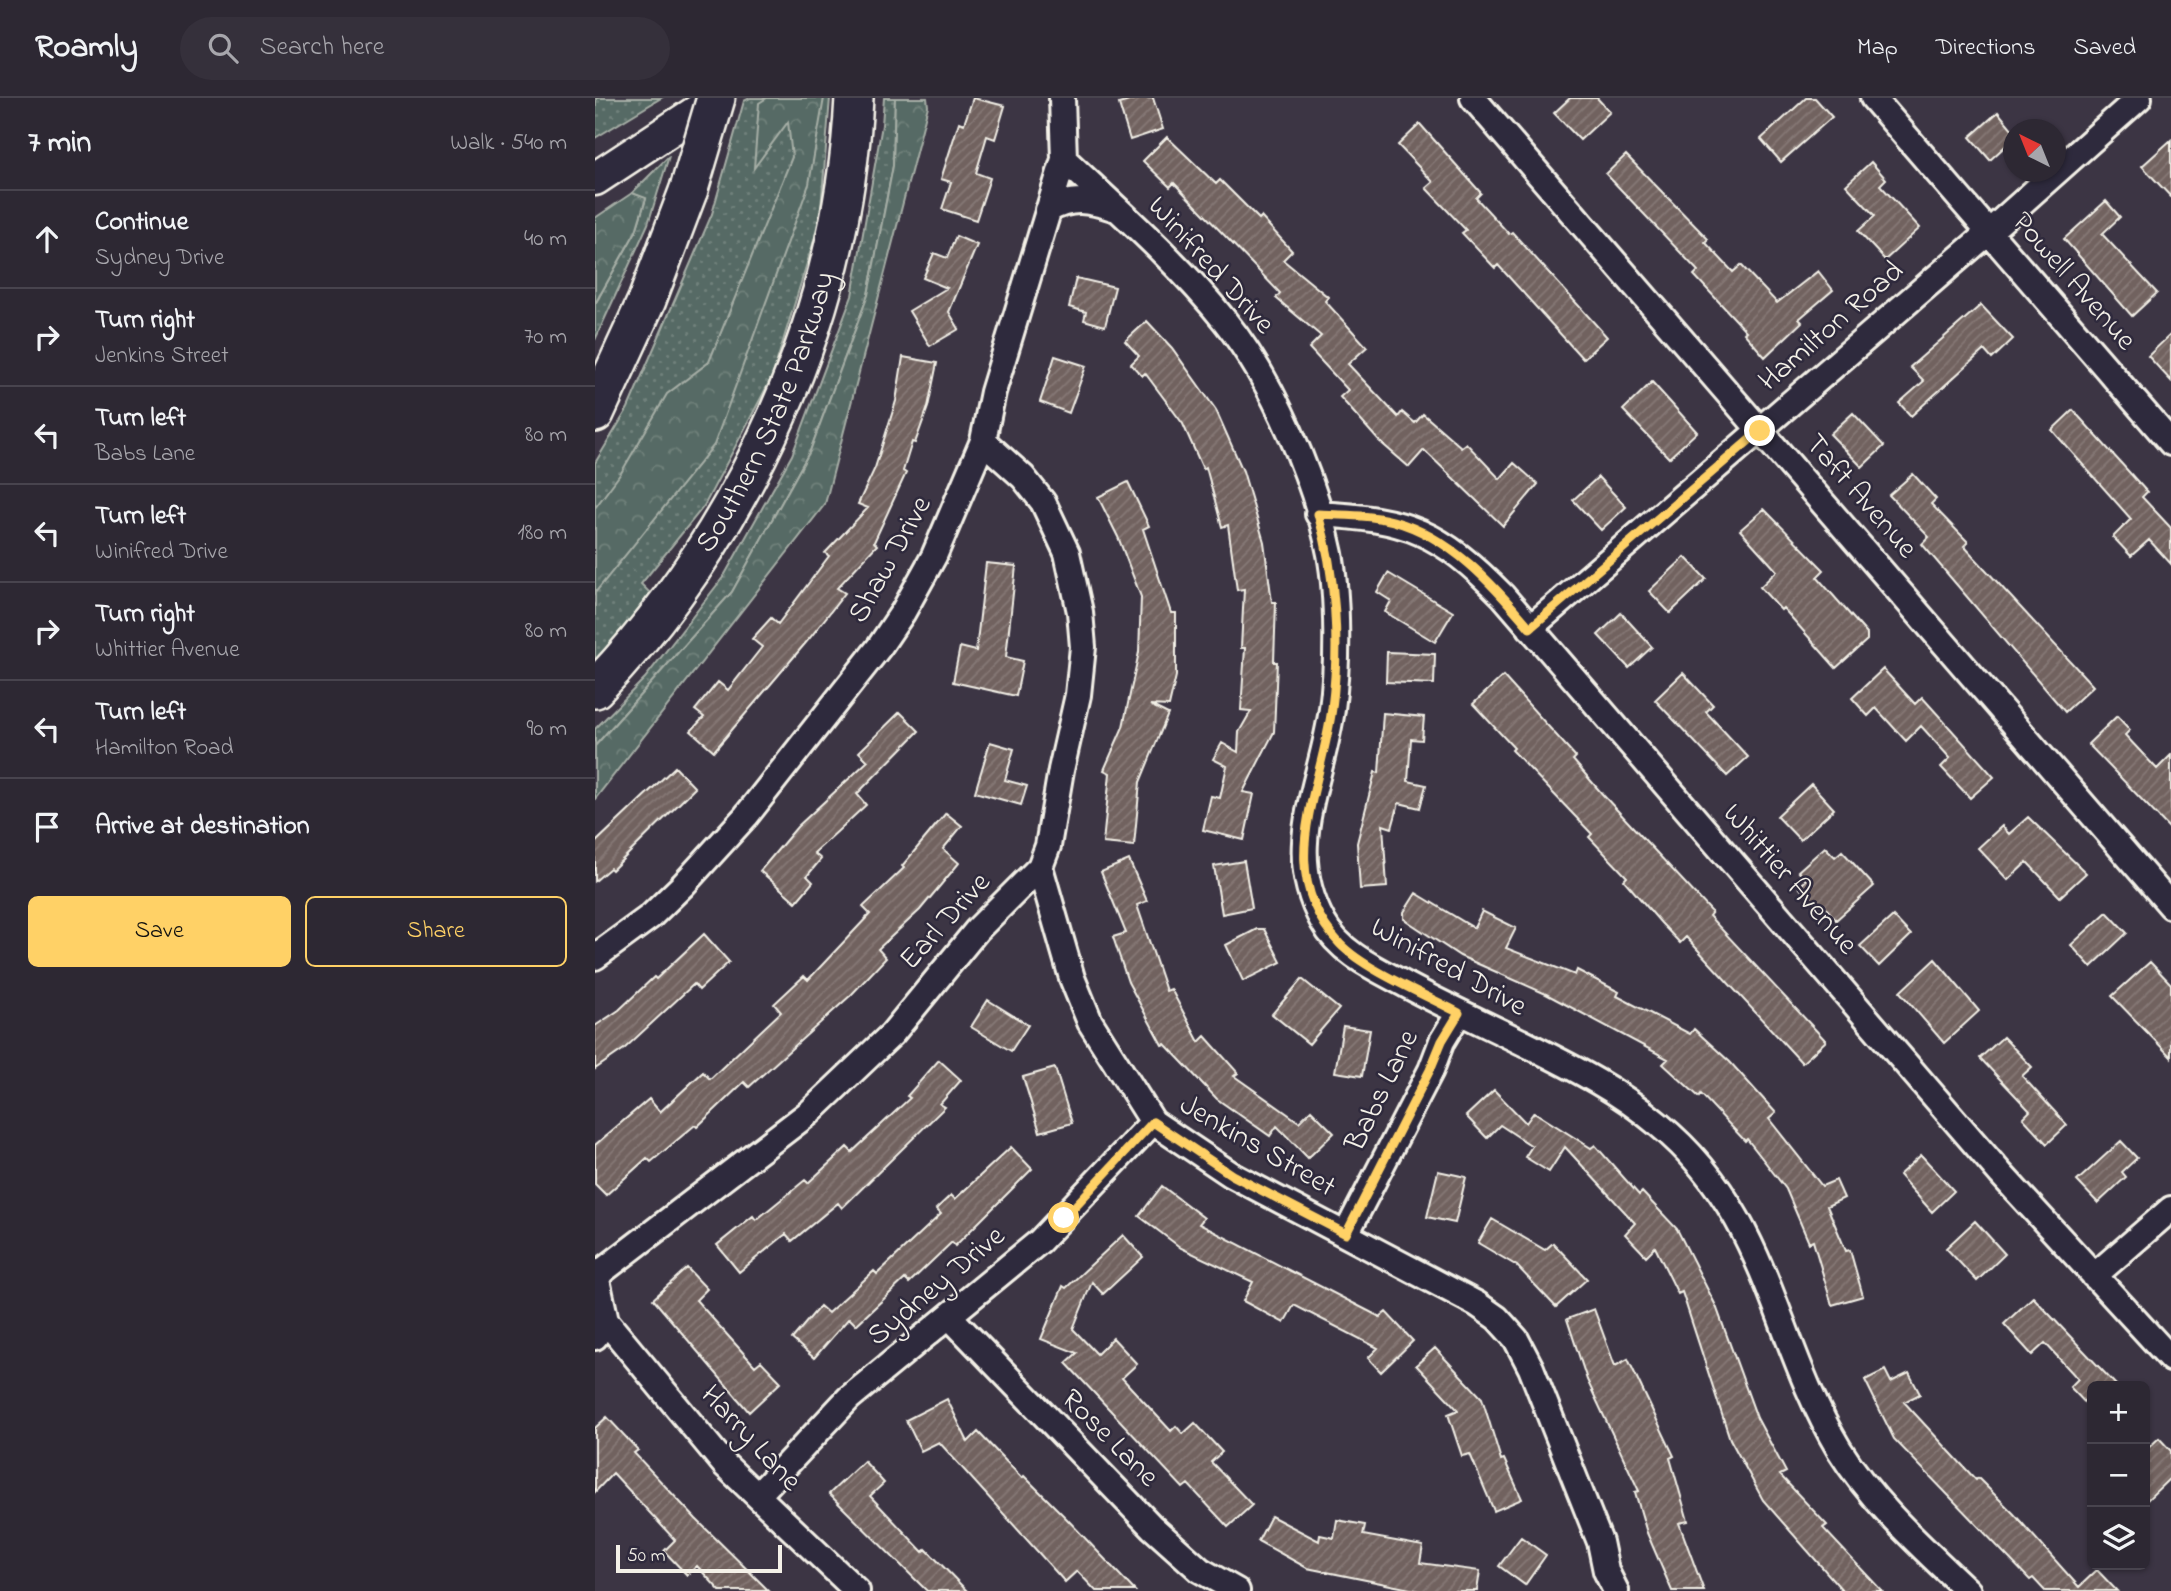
<!DOCTYPE html>
<meta charset="utf-8">
<style>
body{margin:0;font-family:"Indie Flower",sans-serif;background:#35303b;color:#f1f3f6}
.controls{position:absolute;right:21px;bottom:21px;display:grid;overflow:hidden;border-radius:10px;box-shadow:0 2px 5px #0004}
.controls button{width:63px;height:63px;display:grid;place-items:center;padding:0;border:0;border-bottom:2px solid #48444e;background:#2d2833;color:#f1f3f6;font:35px sans-serif}
.compass{position:absolute;left:1408px;top:21px;width:63px;height:63px;border-radius:50%;background:#2d2833;box-shadow:0 2px 5px #0004;rotate:317deg}
.scale{position:absolute;left:21px;bottom:18px;width:166px;box-sizing:border-box;padding-left:7px;border:4px solid #f4f1e8;border-top:0;font-size:19px;line-height:24px;white-space:nowrap;color:#f4f1e8;-webkit-text-stroke:5px #2f2a3d;paint-order:stroke}
.stop{position:absolute;width:21px;height:21px;margin:-16px;border:5px solid #ffd166;border-radius:50%;background:#fff}
.stop.end{background:#ffd166;border-color:#fff;box-shadow:0 2px 7px #0008}
.list{margin:0;padding:0;list-style:none}
h2{display:flex;justify-content:space-between;align-items:center;height:91px;margin:0;padding:0 28px;font-size:30px}
h2 small{font-size:23px;font-weight:400;color:#a7a6ac}
.list li{display:grid;grid-template-columns:46px 1fr auto;gap:21px;align-items:center;box-sizing:border-box;height:98px;padding:0 28px;border-top:2px solid #48444e}
.list b{display:block;font-size:26px;white-space:nowrap}
.list p{margin:0;font-size:23px;white-space:nowrap;color:#a7a6ac}
.list em{font-size:23px;font-style:normal;color:#a7a6ac}
.actions{display:flex;gap:14px;padding:21px 28px}
.actions a{flex:1;padding:16px 0;border:2px solid #ffd166;border-radius:10px;text-align:center;font-size:24px;color:#ffd166}
.actions .main{background:#ffd166;color:#111}
.icon{flex:none;width:38px;height:38px;fill:none;stroke:currentColor;stroke-width:2;stroke-linecap:round;stroke-linejoin:round}
.map{position:relative;flex:none;width:1576px;height:1493px;overflow:hidden}
header{display:flex;align-items:center;gap:42px;box-sizing:border-box;height:98px;padding:0 35px;background:#2d2833;border-bottom:2px solid #48444e}
header strong{font-size:33px}
nav{display:flex;gap:38px;margin-inline-start:auto;font-size:24px}
.search{width:490px;height:63px;background:#35303b;display:flex;align-items:center;gap:18px;box-sizing:border-box;padding:0 24px;border-radius:38px;color:#a7a6ac;font-size:26px}
main{display:flex}
aside{flex:1;background:#2d2833}
.map>svg:first-child{display:block}
</style>
<header>
<strong>Roamly</strong>
<div class="search"><svg class="icon" aria-label="search" viewBox="0 0 24 24"><circle cx="10" cy="10" r="6"/><path d="M15 15l6 6"/></svg>Search here</div>
<nav><a>Map</a><a>Directions</a><a>Saved</a></nav>
</header>
<main>
<aside>
<h2>7 min<small>Walk · 540 m</small></h2>
<ul class="list">
<li><svg class="icon" aria-label="ahead" viewBox="0 0 24 24"><path d="M12 20V5M6 11l6-6 6 6"/></svg><div><b>Continue</b><p>Sydney Drive</p></div><em>40 m</em></li>
<li><svg class="icon" aria-label="right" viewBox="0 0 24 24"><path d="M7 20v-9h11M14 6l5 5-5 5"/></svg><div><b>Turn right</b><p>Jenkins Street</p></div><em>70 m</em></li>
<li><svg class="icon" aria-label="left" viewBox="0 0 24 24"><path d="M17 20v-9H6M10 6l-5 5 5 5"/></svg><div><b>Turn left</b><p>Babs Lane</p></div><em>80 m</em></li>
<li><svg class="icon" aria-label="left" viewBox="0 0 24 24"><path d="M17 20v-9H6M10 6l-5 5 5 5"/></svg><div><b>Turn left</b><p>Winifred Drive</p></div><em>180 m</em></li>
<li><svg class="icon" aria-label="right" viewBox="0 0 24 24"><path d="M7 20v-9h11M14 6l5 5-5 5"/></svg><div><b>Turn right</b><p>Whittier Avenue</p></div><em>80 m</em></li>
<li><svg class="icon" aria-label="left" viewBox="0 0 24 24"><path d="M17 20v-9H6M10 6l-5 5 5 5"/></svg><div><b>Turn left</b><p>Hamilton Road</p></div><em>90 m</em></li>
<li><svg class="icon" aria-label="arrive" viewBox="0 0 24 24"><path d="M6 21V4h12l-3 4 3 4H6"/></svg><div><b>Arrive at destination</b></div></li>
</ul>
<div class="actions"><a class="main">Save</a><a>Share</a></div>
</aside>
<div class="map">
<svg width="1576" height="1493" viewBox="0 0 1576 1493">
<defs>
<pattern id="grass-dots" width="8" height="8" patternUnits="userSpaceOnUse" patternTransform="scale(1.75)"><rect width="8" height="8" fill="#576b65"/><path d="M2 2h.1M6 6h.1" fill="none" stroke="#70817b" stroke-width="1.8" stroke-linecap="round"/></pattern>
<pattern id="forest-crowns" width="20" height="18" patternUnits="userSpaceOnUse" patternTransform="scale(1.75)"><rect width="20" height="18" fill="#576b65"/><path d="M2 6a3 3 0 1 1 6 0M12 15a3 3 0 1 1 6 0" fill="none" stroke="#70817b"/></pattern>
<pattern id="building-hatch" width="6" height="6" patternUnits="userSpaceOnUse" patternTransform="scale(1.75)"><rect width="6" height="6" fill="#71625f"/><path d="M-1 1l2-2M0 6l6-6M5 7l2-2" fill="none" stroke="#867976"/></pattern>
</defs>
<rect width="100%" height="100%" fill="#3c3544"/>
<filter id="ink" filterUnits="userSpaceOnUse"><feTurbulence type="fractalNoise" baseFrequency=".0143" numOctaves="2"/><feDisplacementMap in="SourceGraphic" scale="14" xChannelSelector="R" yChannelSelector="G"/><feConvolveMatrix kernelMatrix="1 2 1 2 8 2 1 2 1" color-interpolation-filters="sRGB"/></filter>
<g filter="url(#ink)">
<!-- grass -->
<path fill="url(#grass-dots)" stroke="#a6aea6" stroke-width="2" d="M1 0H66L0 40Z
M155 0H235L225 123 177 279 109 408 46 486 57 497 0 564V365L33 310 117 116 149 3Z
M289 0H300L298 68 273 197 215 353 137 494 0 648V631L50 580 129 478 197 357 257 198 287 27Z
M74 58 53 126 0 242V206L41 133 51 101 37 95Z"/>
<!-- forest -->
<path fill="url(#forest-crowns)" stroke="#a6aea6" stroke-width="2" d="M172 0H229L214 86 119 347 0 495V410L26 375 72 296 114 264 197 59 193 24 159 70 164 5Z
M300 0H332L333 8 230 406 0 701V648L137 494 215 353 273 197 298 68Z
M37 95 51 100 41 133 0 206V120Z"/>
<!-- building -->
<path fill="url(#building-hatch)" stroke="#f4f1e8" stroke-width="2" d="M378 0 410 8 400 41 392 38 381 75 395 80 381 122 347 111 356 84 346 81 364 24 369 26Z
M544 0H558L568 31 535 42 524 6Z
M975 0H1002L1015 14 985 42 959 15Z
M1211 0H1220L1237 19 1186 64 1166 41Z
M1403 14 1418 32V41L1395 62 1375 39Z
M825 26 886 95 881 100 914 136 917 134 1012 239 988 261 903 167 900 170 867 135 871 132 831 90 838 84 803 47Z
M572 39 621 86 625 82 664 121 666 119 697 153 688 162 733 199 730 203 772 249 753 266 803 319 807 314 820 325 828 316 866 349 871 345 905 381 919 365 943 386 908 428 829 352 814 369 783 342 745 299 753 292 714 250 726 238 681 200 685 195 579 85 575 89 548 63Z
M1576 42V99L1547 68Z
M1031 57 1113 141 1110 144 1138 174 1146 167 1182 205 1223 173 1238 192 1204 221 1207 224 1170 259 1149 235 1151 233 1099 177 1103 173 1011 76Z
M1276 64 1291 81 1285 87 1325 130 1290 162 1263 133 1280 118 1251 87Z
M1511 103 1525 119 1507 136 1562 195 1537 218 1469 141Z
M361 138 382 147 354 214 364 231 335 248 314 213 352 190 328 180 339 155 352 160Z
M481 180 520 189 510 228 489 222 491 214 474 209Z
M1386 207 1418 241 1397 261 1389 252 1316 318 1304 305 1329 283 1315 269Z
M552 223 577 250 621 312 648 373 669 444 677 504H681L679 564H682L679 634 648 694 659 696 649 742 608 732 616 698 625 700 632 668 618 661 627 645 643 654 644 634 656 613 646 612 650 550H646L649 491 642 492 633 427 627 429 611 369 608 371 588 326 550 275 547 278 536 266 544 258 530 243Z
M1576 236V283L1553 258Z
M460 258 491 268 474 315 445 304Z
M308 259 342 265 333 309 320 345 317 344 308 373 311 375 279 444 282 447 242 490 250 495 214 541 119 653 96 633 109 619 100 612 123 584 133 592 167 549 157 541 176 520 183 526 234 458 230 455 273 410 263 406 280 370 301 303Z
M1057 284 1102 334 1074 360 1028 312Z
M1478 312 1552 394 1547 399 1576 430V466L1554 442 1536 458 1518 439 1536 421 1457 332Z
M1258 315 1289 348 1267 369 1235 336Z
M1318 376 1341 401 1336 406 1373 444 1369 448 1498 588 1470 614 1327 446 1334 439 1294 397Z
M1003 379 1031 409 1006 432 978 402Z
M533 384 554 428 548 431 576 515H581V578L574 608 555 607 573 616 545 684 539 748 508 745 515 675 509 672 528 629 544 554 546 499 523 439 503 399Z
M1169 411 1229 472 1222 479 1272 536V542L1241 570 1188 510 1186 512 1165 489 1182 473 1145 432Z
M1090 459 1111 481 1075 515 1054 493Z
M391 465 421 468 411 559 428 563 421 598 358 584 365 549 381 553Z
M793 475 858 514 840 544 790 514 796 503 782 494Z
M1026 515 1057 549 1034 570 1003 537Z
M792 554 840 556 839 586 791 584Z
M1288 571 1320 606 1327 599 1399 679 1375 700 1346 669 1355 660 1326 628 1311 643 1281 610 1273 618 1257 600Z
M1088 575 1118 607 1111 614 1153 659 1132 678 1060 602Z
M908 578 981 659 978 662 1009 698 1117 814 1114 818 1231 943 1207 965 1091 839 1085 845 1066 825 1029 782 1032 779 994 739 997 736 917 652 919 650 878 606Z
M305 614 324 633 262 696 271 707 219 755 226 761 212 778 218 784 201 804 165 773 202 729 273 663 264 654Z
M788 615 829 619 827 642 816 641 813 683 831 687 825 710 804 705 797 730 788 727 792 789 765 791 762 745 780 674 784 675Z
M1522 618 1535 632 1530 637 1562 671 1576 657V732L1493 646Z
M395 644 419 651 410 682 432 688 426 707 380 694Z
M80 669 100 690 17 772 15 770 0 783V745Z
M1216 686 1239 711 1205 742 1182 718Z
M351 715 367 728 348 751 364 765 325 812 283 851 291 860 256 897 154 989 149 984 102 1029 100 1027 56 1064 52 1060 11 1097 0 1086V1047L54 1001 65 1014 108 974 115 981 186 914 179 906 209 878 213 882 275 816 268 809 309 770 307 768Z
M1433 719 1491 775 1465 799 1432 764 1413 782 1383 750 1407 728 1414 736Z
M1230 749 1240 759 1247 753 1279 788 1241 822 1230 809 1225 813 1204 789 1211 782 1203 773Z
M534 762 552 803 542 807 571 893 576 891 604 944 610 938 643 975 639 978 704 1024 716 1012 739 1035 713 1060 682 1028 675 1038 622 1001 570 946 567 947 533 884 518 839 531 835 506 774Z
M649 763 657 810 627 816 619 768Z
M821 795 879 830 887 813 921 830 911 850 980 877 982 872 1024 894 1022 898 1095 936 1099 931 1135 964 1181 1015 1174 1021 1227 1088 1241 1082 1249 1100 1232 1108 1251 1153 1255 1152 1268 1198 1237 1207 1218 1143 1214 1145 1191 1091 1152 1041 1150 1043 1106 996 1104 999 1068 966 1073 961 951 896 865 858 809 821V814Z
M1512 814 1532 835 1496 869 1476 847Z
M1298 818 1316 837 1284 868 1265 848Z
M662 831H669L686 864 648 883 631 847Z
M109 836 134 864 104 892 99 886 29 951 0 971V928L24 912 59 879 61 881Z
M1340 861 1384 913 1349 945 1305 894Z
M1555 864 1576 886V959L1517 898Z
M707 881 744 911 714 946 677 916Z
M393 902 433 927 416 953 376 929Z
M748 928 775 932 767 978 740 974Z
M1408 939 1437 969 1427 978 1472 1027 1452 1046 1428 1020 1435 1013 1385 960Z
M344 962 366 982 345 1006 350 1009 247 1110 243 1105 197 1143 191 1136 144 1174 122 1147 158 1118 161 1122 210 1082 213 1085 252 1049 257 1054 315 1000 312 998Z
M460 970 477 1025 445 1034 428 979Z
M899 992 931 1025 939 1014 996 1050 1000 1047 1044 1097 1047 1094 1082 1131 1121 1208 1162 1320 1191 1374 1185 1377 1232 1427 1228 1430 1287 1493H1248L1168 1402 1135 1341 1087 1194 1083 1196 1060 1149 1051 1158 1030 1136 1040 1125 970 1049 954 1074 930 1059 937 1048 905 1027 892 1040 871 1018Z
M1526 1043 1542 1060 1527 1074 1531 1079 1503 1105 1482 1083Z
M416 1049 437 1071 360 1148 357 1144 314 1185 310 1181 261 1227 254 1220 219 1260 197 1241 225 1208 233 1215 279 1173 282 1176 346 1116 341 1111 356 1097 360 1101Z
M1326 1057 1359 1093 1337 1114 1304 1077Z
M843 1073 871 1079 860 1125 832 1119Z
M567 1088 609 1120 604 1126 785 1219 791 1214 818 1243 786 1274 773 1260 783 1250 699 1207 689 1225 648 1203 658 1184 586 1150 544 1118Z
M897 1121 950 1152 958 1145 992 1181 961 1209 922 1168 883 1145Z
M1380 1123 1410 1156 1382 1183 1351 1150Z
M528 1137 548 1159 508 1196 497 1184 478 1231 502 1256 518 1240 542 1266 527 1280 576 1333 581 1328 588 1336 600 1325 627 1354 616 1364 657 1407 633 1429 593 1386 588 1390 471 1265 482 1255 446 1241 468 1188 471 1190Z
M92 1170 112 1191 101 1202 160 1268 166 1263 186 1284 154 1314 58 1201Z
M1438 1199 1522 1288H1497V1312L1475 1289 1483 1281 1450 1245 1437 1257 1409 1226Z
M999 1211 1020 1268 1033 1261 1079 1358 1075 1360 1093 1423 1084 1425 1109 1493H1077L1052 1435 1040 1394 1044 1393 992 1282 972 1221Z
M840 1250 887 1300 906 1362 909 1361 927 1401 899 1413 875 1356 867 1358 853 1316 863 1312 821 1267Z
M1290 1272 1296 1284 1314 1275 1325 1296 1309 1304 1381 1382 1383 1380 1419 1416 1484 1489 1502 1472 1522 1493H1450L1438 1480 1435 1482 1299 1341 1270 1282Z
M352 1301 373 1344 383 1334 427 1380 429 1378 471 1420 540 1493H501L482 1473 470 1484 344 1344 326 1353 311 1322Z
M12 1319 43 1352 39 1355 101 1421 174 1493H125L102 1468 92 1477 69 1453 80 1442 18 1375 0 1394V1330Z
M1564 1340 1576 1353V1379L1550 1404V1353Z
M269 1363 289 1385 275 1398 328 1454 331 1451 372 1493H332L234 1396Z
M676 1418 724 1443 725 1437 739 1440 742 1422 770 1427 768 1437 828 1448 825 1465 885 1473 882 1493H825L712 1470 663 1443Z
M926 1439 951 1457 930 1487 904 1468Z"/>
<g fill="none" stroke-linecap="round" stroke-linejoin="round">
<defs>
<path id="minor" d="M878 0 1576 808
M1278 0 1576 345
M469 61C524 113 583 164 630 223 678 283 720 381 735 456 743 499 743 568 737 611 726 689 687 750 728 824 746 857 784 872 815 889 877 922 943 949 1003 984 1024 996 1045 1011 1063 1026 1174 1116 1177 1239 1244 1351 1278 1406 1327 1449 1373 1493
M453 112C477 99 493 102 518 110
M723 416C813 421 844 433 908 498L1406 1076 1576 1261
M935 530 1394 134 1544 0
M445 769 477 880 495 924 558 1024 637 1077 882 1206 902 1220 921 1241 936 1270 1005 1444 1011 1473 1021 1493
M0 859 56 818 88 787 151 718 285 548 308 514 339 458 388 343 398 294 469 61 467 0
M751 1136 836 972 847 943 864 915
M1499 1178 1576 1111
M355 1219 557 1429 605 1472 642 1493
M11 1223 130 1367 262 1493
M0 1239 11 1223 2 1182 6 1174 215 1014 297 936 382 832 445 769 453 748 466 672 483 597 488 549 485 514 472 455 448 404 428 379 388 343
M163 1397 254 1300 445 1143 558 1024"/>
<path id="major" d="M0 81 123 0"/>
<g id="highway">
<path d="M0 315 52 202 94 91"/>
<path id="s1" d="M0 591C150 434 248 218 259 0"/>
</g>
</defs>
<!-- minor casing -->
<use href="#minor" stroke="#f4f1e8" stroke-width="30"/>
<!-- major casing -->
<use href="#major" stroke="#f4f1e8" stroke-width="37"/>
<!-- highway casing -->
<use href="#highway" stroke="#f4f1e8" stroke-width="42"/>
<!-- minor -->
<use href="#minor" stroke="#2f2a3d" stroke-width="24"/>
<!-- major -->
<use href="#major" stroke="#2f2a3d" stroke-width="32"/>
<!-- highway -->
<use href="#highway" stroke="#2f2a3d" stroke-width="37"/>
<defs>
<path id="highway-bridge" d="M94 91 121 0"/>
</defs>
<!-- highway-bridge casing -->
<use href="#highway-bridge" stroke="#f4f1e8" stroke-width="42" stroke-linecap="butt"/>
<!-- highway-bridge -->
<use href="#highway-bridge" stroke="#2f2a3d" stroke-width="37"/>
</g>
</g>
<g fill="none" stroke-linecap="round" stroke-linejoin="round" filter="url(#ink)">
<!-- route -->
<path stroke="#ffd166" stroke-width="9" d="M469 1120 558 1024 637 1077 751 1136 835 972 847 943 864 915C831 897 770 872 745 846 677 773 726 694 737 610 745 547 741 477 723 416 748 417 774 417 798 423 856 439 898 486 935 530L1165 333"/>
</g>
<g text-anchor="middle" dominant-baseline="central" stroke-width="5" stroke-linejoin="round" paint-order="stroke">
<!-- street labels -->
<g font-size="30" fill="#f4f1e8" stroke="#2f2a3d">
<text transform="translate(615 168) rotate(48)">Winifred Drive</text>
<text transform="translate(1478 184) rotate(49)">Powell Avenue</text>
<text transform="translate(1237 229) rotate(-41)">Hamilton Road</text>
<text stroke="none"><textPath href="#s1" startOffset="329">Southern State Parkway</textPath></text>
<text transform="translate(1265 399) rotate(49)">Taft Avenue</text>
<text transform="translate(296 462) rotate(-61)">Shaw Drive</text>
<text transform="translate(1194 782) rotate(49)">Whittier Avenue</text>
<text transform="translate(351 824) rotate(-48)">Earl Drive</text>
<text transform="translate(853 870) rotate(29)">Winifred Drive</text>
<text transform="translate(788 993) rotate(-64)">Babs Lane</text>
<text transform="translate(662 1049) rotate(30)">Jenkins Street</text>
<text transform="translate(342 1189) rotate(-40)">Sydney Drive</text>
<text transform="translate(155 1341) rotate(47)">Harry Lane</text>
<text transform="translate(514 1341) rotate(45)">Rose Lane</text>
</g>
</g>
</svg>
<div class="controls">
<button>+</button>
<button>−</button>
<button><svg class="icon" aria-label="layers" viewBox="0 0 24 24"><path d="M12 4l9 5-9 5-9-5zM3 14l9 5 9-5"/></svg></button>
</div>
<svg class="compass" viewBox="-18 -18 36 36"><path d="M0-13l5 13h-10z" fill="#e53935"/><path d="M0 13l5-13h-10z" fill="#a7a6ac"/></svg>
<div class="scale">50 m</div>
<div class="stop" style="left:469px;top:1120px"></div>
<div class="stop end" style="left:1165px;top:333px"></div>
</div>
</main>
